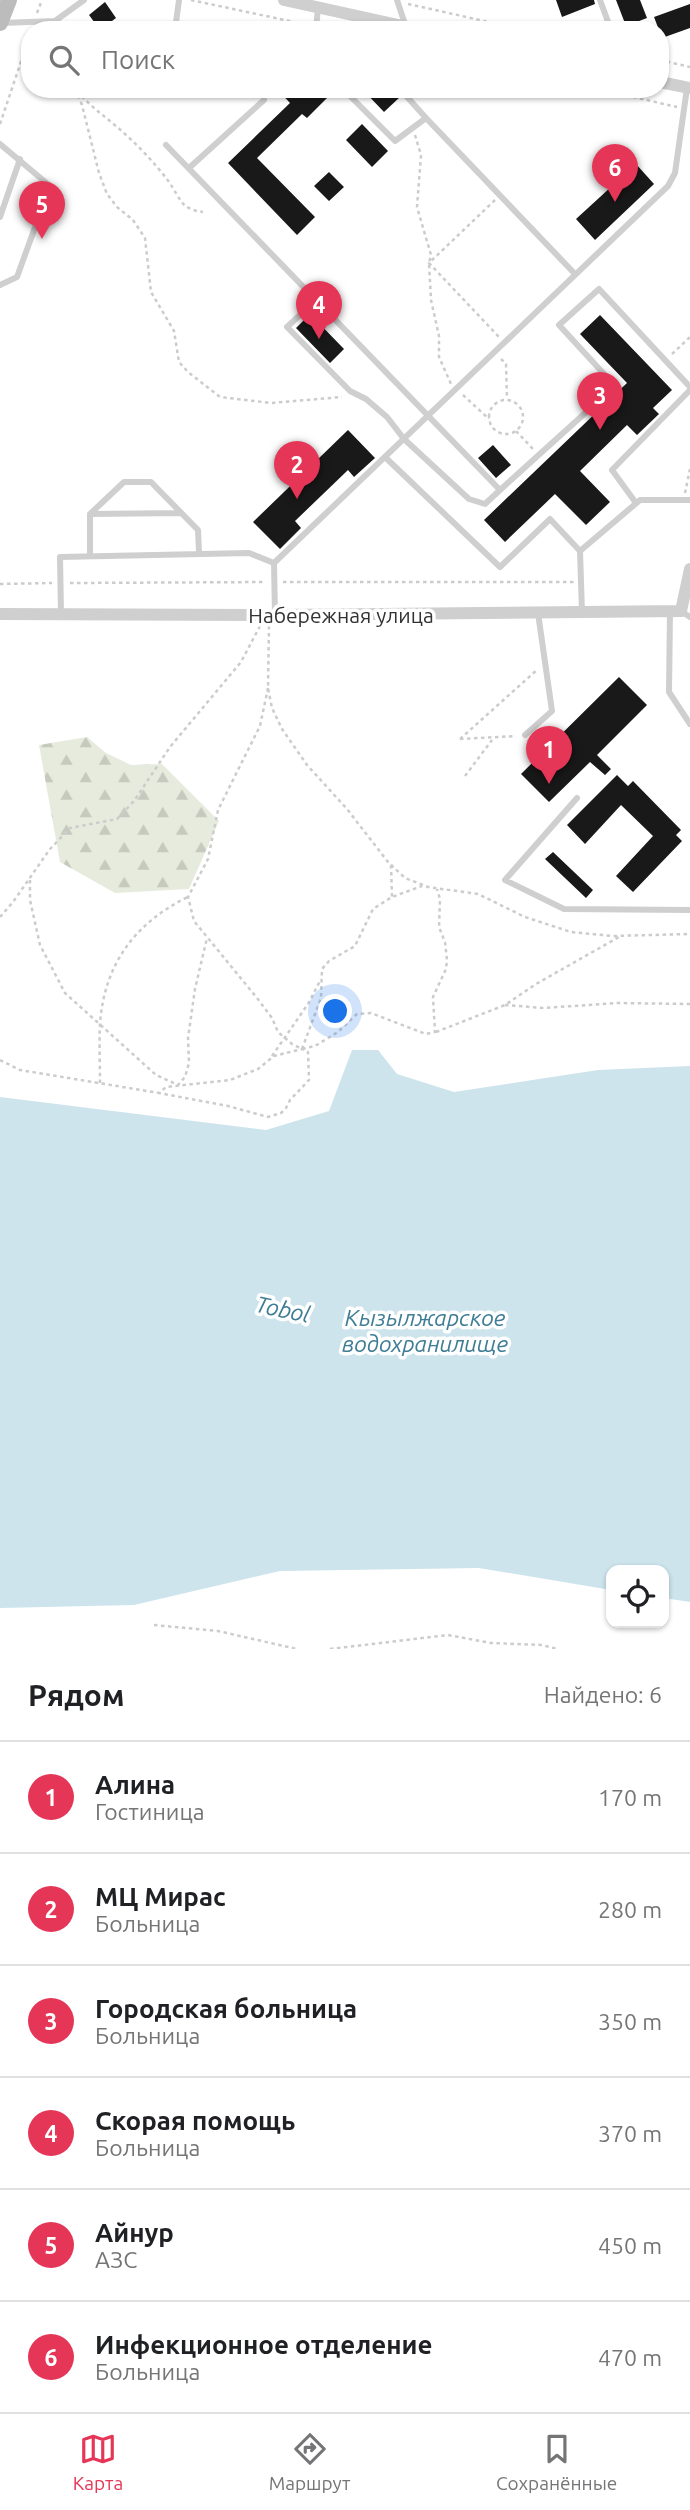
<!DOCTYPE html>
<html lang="ru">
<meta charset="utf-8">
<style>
body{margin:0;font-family:Ubuntu,sans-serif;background:#f6f6f6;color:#202124}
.controls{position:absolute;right:21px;bottom:21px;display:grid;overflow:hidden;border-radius:14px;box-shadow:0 2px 5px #0004}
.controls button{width:63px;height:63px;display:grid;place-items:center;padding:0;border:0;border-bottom:2px solid #e0e0e0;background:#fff;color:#202124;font:35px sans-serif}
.you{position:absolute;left:336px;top:1012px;width:24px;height:24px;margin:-18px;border:5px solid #fff;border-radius:50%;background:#1a73e8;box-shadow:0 0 0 10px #1a73e833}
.badge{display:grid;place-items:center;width:46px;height:46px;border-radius:50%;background:#e63657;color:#fff;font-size:23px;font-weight:700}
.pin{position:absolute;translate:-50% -58px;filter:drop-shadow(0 2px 4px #0008)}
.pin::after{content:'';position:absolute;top:37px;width:24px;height:21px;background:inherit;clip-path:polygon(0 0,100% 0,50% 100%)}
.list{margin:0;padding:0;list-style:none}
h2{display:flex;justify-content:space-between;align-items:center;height:91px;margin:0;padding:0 28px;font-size:30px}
h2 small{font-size:23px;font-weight:400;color:#757577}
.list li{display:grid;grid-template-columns:46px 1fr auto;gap:21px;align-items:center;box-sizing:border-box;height:112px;padding:0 28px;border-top:2px solid #e0e0e0}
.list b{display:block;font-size:26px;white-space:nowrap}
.list p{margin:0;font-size:23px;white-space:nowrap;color:#757577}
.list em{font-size:23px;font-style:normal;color:#757577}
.icon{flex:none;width:38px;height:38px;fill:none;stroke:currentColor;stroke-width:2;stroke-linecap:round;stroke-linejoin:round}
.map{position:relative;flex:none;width:690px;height:1649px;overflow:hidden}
.search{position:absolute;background:#fff;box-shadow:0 2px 5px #0004;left:21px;right:21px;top:21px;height:77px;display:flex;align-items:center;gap:18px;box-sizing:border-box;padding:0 24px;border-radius:28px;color:#757577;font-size:26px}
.sheet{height:763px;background:#fff}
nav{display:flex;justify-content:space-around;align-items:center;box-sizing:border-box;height:98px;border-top:2px solid #e0e0e0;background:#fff;font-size:19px;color:#757577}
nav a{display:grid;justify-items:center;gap:4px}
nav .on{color:#e63657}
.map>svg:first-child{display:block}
</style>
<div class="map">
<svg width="690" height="1649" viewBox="0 0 690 1649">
<defs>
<pattern id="forest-firs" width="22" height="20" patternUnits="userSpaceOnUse" patternTransform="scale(1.75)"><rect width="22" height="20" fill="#e6ebdd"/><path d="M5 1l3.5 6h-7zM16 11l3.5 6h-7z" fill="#c6cabe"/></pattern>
</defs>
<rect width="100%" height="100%" fill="#fff"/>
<!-- forest -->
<path fill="url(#forest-firs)" d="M87 737 106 753 131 765 162 764 219 821 189 889 115 893 60 862 39 745Z"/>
<!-- water -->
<path fill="#cde4ed" d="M352 1050H378L397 1074 454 1092 598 1070 690 1066V1602L664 1598V1570H611V1590L479 1568 280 1571 134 1605 0 1608V1097L266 1130 329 1111Z"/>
<!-- building -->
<path fill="#191919" d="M556 0H594L595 4 562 17Z
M616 0H640L647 18 626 26Z
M105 2 116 18 100 30 89 15Z
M690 4V28L662 38 654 17Z
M277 89H320L328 97 307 118 302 114 257 158 315 217 297 235 228 163 290 103Z
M362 89H394L400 97 384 112Z
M362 124 388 151 372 167 346 140Z
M636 164 654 184 595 240 576 219Z
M329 172 344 187 329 201 314 186Z
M310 314 344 349 330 363 296 328Z
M600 315 672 390 653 408 659 414 637 435 627 425 580 471 610 502 586 525 555 494 505 542 484 520 627 383 580 334Z
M348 430 375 458 354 477 348 470 295 521 301 528 280 549 253 522Z
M493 445 511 465 496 478 478 458Z
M619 677 647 705 597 755 611 769 605 775 590 762 549 802 521 774Z
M617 775 628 786 633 781 681 830 676 835 682 841 633 892 616 876 653 836 621 805 585 844 567 825Z
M553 852 593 890 586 898 545 859Z"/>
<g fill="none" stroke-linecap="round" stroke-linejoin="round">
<!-- path -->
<path stroke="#ccc" stroke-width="2.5" stroke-dasharray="3.5 3.5" stroke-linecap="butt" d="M191 0 308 25
M408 4 525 30
M37 13 42 0
M660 60 690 67
M75 89 82 105 99 173 107 194 117 207 133 220 145 238 151 292 174 331 179 362 188 372 220 397 271 403 342 397
M599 89 677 107
M77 91C89 105 103 115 117 127 135 142 155 163 169 182 181 199 180 209 203 212
M0 124 30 35
M415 135 421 155 417 207 431 255 429 263 431 300 439 336V357L451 384
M495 200 429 263 499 337
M672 354 690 337
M501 359 506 364 507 399
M463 395 489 419
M489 417a17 17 0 1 1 34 0a17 17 0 1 1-34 0Z
M516 431 533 449
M685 493 690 469
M283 582H574
M70 583 266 582
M0 584 52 583
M269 626 268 688 272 708 282 729 307 765 347 809 388 862 405 878 428 887 478 894 525 917 571 932 613 936 690 934
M268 688 260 726 218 810 208 859 188 897 194 921 257 998 272 1018 278 1032 292 1044 302 1049 315 1046 338 1032 357 1014 371 1013 426 1034 435 1032 433 997 446 969 447 960 445 942 439 927 440 899 437 889
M460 739 538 669
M460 739 516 736
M465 776 492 740
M391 865 392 897
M30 880V900L40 945 65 993 156 1075 178 1085 185 1077 189 1063 188 1038 195 989 207 938
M0 917 13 902 50 849 70 828 117 819 134 801 170 747 241 662 260 626
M505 1005 544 1008 617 1003 690 1004
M436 1032 505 1005 536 984 619 937
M302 1049 321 998 322 969 329 961 355 946 373 909 392 897 422 886
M272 1056 308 1004 321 979
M0 1060 20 1070 159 1093 166 1087 230 1080 258 1069 274 1056 302 1049 308 1052 309 1080 290 1100 286 1108 281 1113 268 1117 228 1106 159 1093
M100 1083C100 1064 99 1043 100 1024 104 964 136 922 188 897
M154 1625 218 1631 297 1649
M330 1649 448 1635 491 1643 542 1645 557 1649"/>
<!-- lane -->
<path stroke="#cfcfcf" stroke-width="6" d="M397 0 406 27
M600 0 611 30
M2 23 55 21 84 0
M175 30 179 0
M316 30 318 7
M343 89 395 141 426 118 575 274
M400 89 426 118
M0 144 50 186 17 277 0 285
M166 145 500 490 485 504 469 499 404 439 387 417 366 399 350 391 287 327 316 300
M189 168 264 100
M0 217 20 159
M386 458 500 567 550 519 580 551
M500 490 615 386 559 325 599 289 690 387
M636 503 612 470 690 390
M90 514 181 513
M90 556V514L124 482H151L198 530 199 553
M670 611 669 692 690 724
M681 611 690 617
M582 612 580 551 640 500H690
M61 614 60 557 249 553 274 563
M275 615 274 563 668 186 675 173 687 88
M525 735 552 711 538 613
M577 798 505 880 564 909 690 910"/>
<!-- street -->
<path stroke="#cfcfcf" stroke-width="12" d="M284 0 421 30
M660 82 690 88
M0 614 275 615 681 611 690 569"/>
<!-- secondary -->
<path stroke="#bcbcbc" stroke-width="16" d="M0 23 9 0"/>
</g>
<g text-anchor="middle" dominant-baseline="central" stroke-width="7" stroke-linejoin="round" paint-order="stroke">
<!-- street labels -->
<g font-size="21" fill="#323232" stroke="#fff">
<text x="341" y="615">Набережная улица</text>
</g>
<!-- water labels -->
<g font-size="23" font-style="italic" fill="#3e7d95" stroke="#fff">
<text transform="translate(283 1309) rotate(12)">Tobol</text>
<text x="425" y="1317">Кызылжарское<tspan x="425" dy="26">водохранилище</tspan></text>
</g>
</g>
</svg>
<div class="controls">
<button><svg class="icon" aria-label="locate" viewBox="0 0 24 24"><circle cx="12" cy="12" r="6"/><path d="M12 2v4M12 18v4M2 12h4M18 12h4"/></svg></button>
</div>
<div class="you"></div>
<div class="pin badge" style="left:549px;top:784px">1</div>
<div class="pin badge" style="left:297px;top:499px">2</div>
<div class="pin badge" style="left:600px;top:430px">3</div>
<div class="pin badge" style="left:319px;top:339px">4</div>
<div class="pin badge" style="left:42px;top:239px">5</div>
<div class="pin badge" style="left:615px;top:202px">6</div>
<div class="search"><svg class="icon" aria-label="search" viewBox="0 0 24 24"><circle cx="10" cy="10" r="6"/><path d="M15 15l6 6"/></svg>Поиск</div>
</div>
<section class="sheet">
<h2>Рядом<small>Найдено: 6</small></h2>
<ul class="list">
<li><span class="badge">1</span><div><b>Алина</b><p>Гостиница</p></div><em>170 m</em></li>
<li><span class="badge">2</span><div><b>МЦ Мирас</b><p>Больница</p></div><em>280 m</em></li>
<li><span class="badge">3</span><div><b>Городская больница</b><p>Больница</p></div><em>350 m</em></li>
<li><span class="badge">4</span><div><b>Скорая помощь</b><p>Больница</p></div><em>370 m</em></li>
<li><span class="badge">5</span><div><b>Айнур</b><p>АЗС</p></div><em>450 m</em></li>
<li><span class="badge">6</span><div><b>Инфекционное отделение</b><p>Больница</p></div><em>470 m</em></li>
</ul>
</section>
<nav>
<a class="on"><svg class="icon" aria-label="map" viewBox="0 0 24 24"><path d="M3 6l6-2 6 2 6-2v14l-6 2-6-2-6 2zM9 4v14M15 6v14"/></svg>Карта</a>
<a><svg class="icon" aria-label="directions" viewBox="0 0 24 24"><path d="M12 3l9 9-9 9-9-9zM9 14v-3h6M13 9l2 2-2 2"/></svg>Маршрут</a>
<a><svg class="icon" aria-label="saved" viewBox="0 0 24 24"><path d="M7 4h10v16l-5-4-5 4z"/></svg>Сохранённые</a>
</nav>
